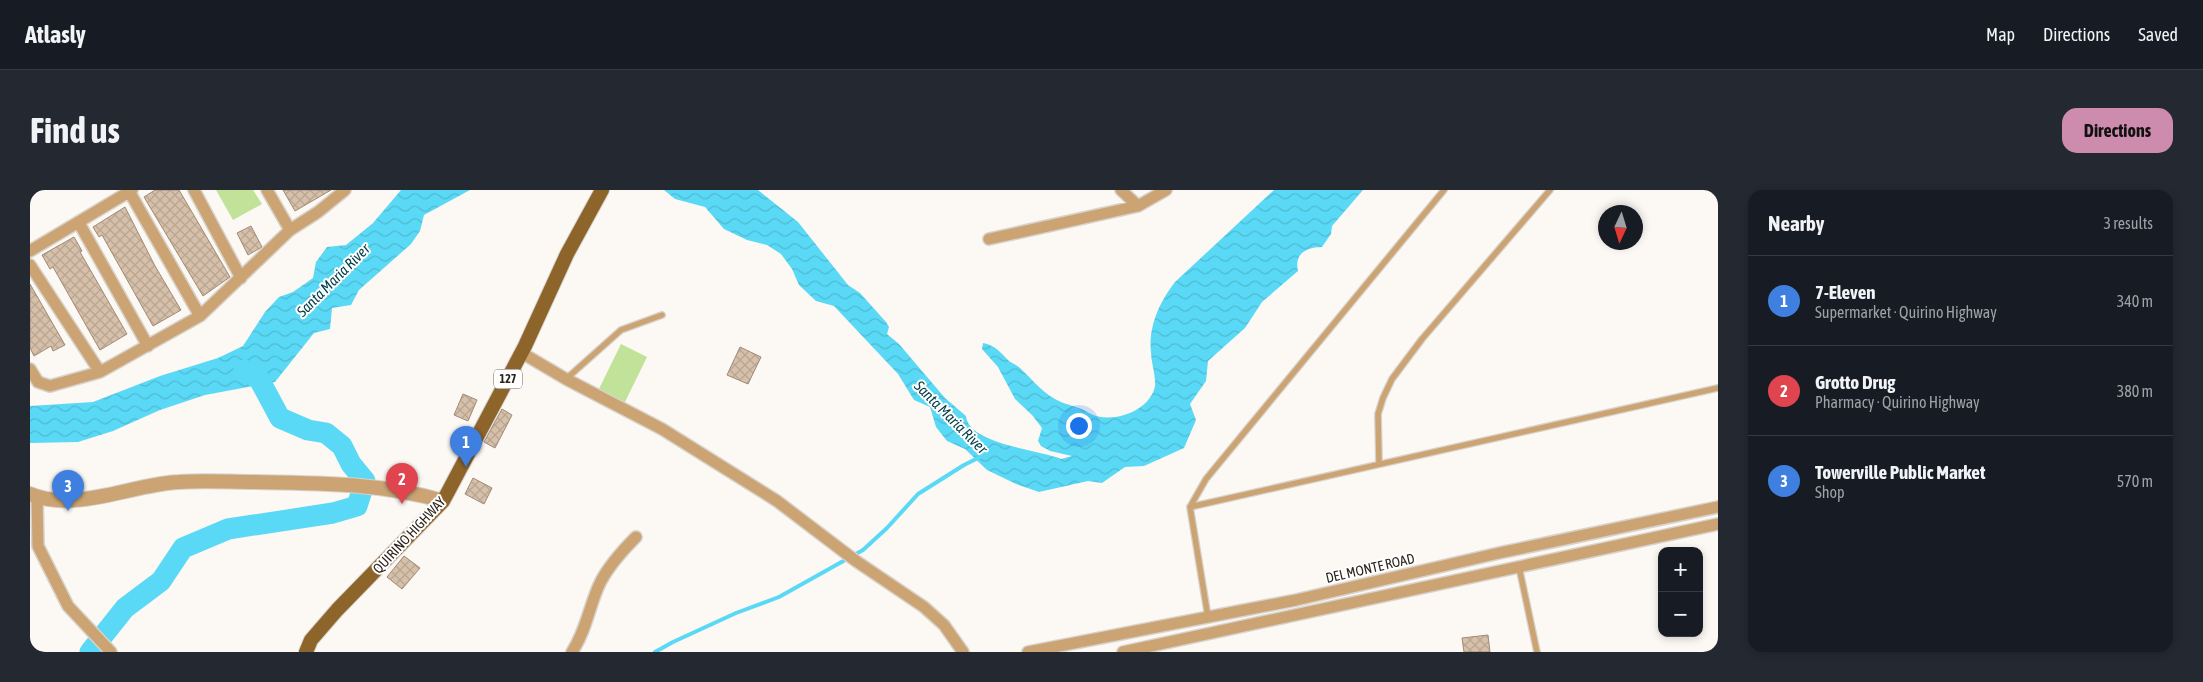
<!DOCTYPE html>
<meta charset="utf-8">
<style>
body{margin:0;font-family:"Asap Condensed",sans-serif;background:#242831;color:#f1f3f6}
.controls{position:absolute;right:15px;bottom:15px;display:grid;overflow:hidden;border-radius:10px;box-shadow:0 2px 8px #0003}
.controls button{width:45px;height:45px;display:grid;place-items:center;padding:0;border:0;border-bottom:1px solid #363941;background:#171b24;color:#f1f3f6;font:25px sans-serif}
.compass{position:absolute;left:1568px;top:15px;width:45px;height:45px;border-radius:50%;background:#171b24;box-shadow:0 2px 8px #0003;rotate:184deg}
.you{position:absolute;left:1048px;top:235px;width:18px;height:18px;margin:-12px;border:4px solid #fff;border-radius:50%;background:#1a73e8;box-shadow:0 0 0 8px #1a73e833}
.badge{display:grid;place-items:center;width:32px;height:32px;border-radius:50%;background:#cd8cae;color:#fff;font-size:16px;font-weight:700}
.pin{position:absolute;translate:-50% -41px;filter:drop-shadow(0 1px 2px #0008)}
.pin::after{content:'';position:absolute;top:26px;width:18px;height:15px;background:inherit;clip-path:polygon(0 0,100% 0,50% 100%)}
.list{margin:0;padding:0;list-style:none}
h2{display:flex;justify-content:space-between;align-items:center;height:65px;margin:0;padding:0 20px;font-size:21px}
h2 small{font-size:16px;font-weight:400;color:#9ea1a6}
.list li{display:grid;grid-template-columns:32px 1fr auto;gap:15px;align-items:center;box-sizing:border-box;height:90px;padding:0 20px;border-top:1px solid #363941}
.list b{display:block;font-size:19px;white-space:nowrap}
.list p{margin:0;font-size:16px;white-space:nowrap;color:#9ea1a6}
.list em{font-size:16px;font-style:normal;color:#9ea1a6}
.map{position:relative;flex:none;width:1688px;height:462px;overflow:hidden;border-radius:15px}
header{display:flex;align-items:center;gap:30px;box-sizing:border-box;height:70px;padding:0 25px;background:#171b24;border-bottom:1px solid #363941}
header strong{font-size:24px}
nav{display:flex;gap:28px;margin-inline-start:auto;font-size:18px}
.intro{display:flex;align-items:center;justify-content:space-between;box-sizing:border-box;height:120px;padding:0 30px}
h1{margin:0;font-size:35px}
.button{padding:12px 22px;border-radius:15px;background:#cd8cae;color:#111;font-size:18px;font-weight:700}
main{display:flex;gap:30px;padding:0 30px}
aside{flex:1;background:#171b24;border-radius:15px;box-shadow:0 2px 8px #0003}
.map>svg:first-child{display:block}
</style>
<header>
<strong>Atlasly</strong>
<nav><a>Map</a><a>Directions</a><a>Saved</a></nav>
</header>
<div class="intro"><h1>Find us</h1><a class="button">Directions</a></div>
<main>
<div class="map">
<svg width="1688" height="462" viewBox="0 0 1688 462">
<defs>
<pattern id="water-waves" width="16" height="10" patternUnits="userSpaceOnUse" patternTransform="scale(1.25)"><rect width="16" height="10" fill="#5ad9f6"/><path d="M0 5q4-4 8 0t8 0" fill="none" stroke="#4ebad2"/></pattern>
<pattern id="building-cross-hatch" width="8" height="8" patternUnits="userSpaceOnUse" patternTransform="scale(1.25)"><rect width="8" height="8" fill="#d6c0aa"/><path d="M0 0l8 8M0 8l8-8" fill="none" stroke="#b8a592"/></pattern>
</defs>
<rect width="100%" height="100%" fill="#fcf8f3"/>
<!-- green -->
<path fill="#c1e299" d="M186 0H223L232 14 203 30Z
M591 154 617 167 593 216 567 203Z"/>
<!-- water -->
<path fill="url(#water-waves)" d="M371 0H440L394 25 390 41 381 54 329 100 321 115 302 118 300 139 284 143 245 192 175 205 130 220 83 241 48 252 0 253V216L63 212 130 186 188 168 213 156 235 122 249 107 263 102 283 88 286 72 297 57 316 55 343 33Z
M634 0H728L768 32 818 95 830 103 856 132 859 137 857 144 869 154 915 208 936 226C938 254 1010 260 1031 269L1042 266 1020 261 1011 256 1008 251 1012 238 1002 225 985 209 968 177 952 159 953 153C965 155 970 162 978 170 981 173 987 175 990 178 1004 191 1014 205 1031 212 1041 216 1050 217 1059 223 1080 235 1120 222 1125 196 1126 186 1121 172 1121 162 1118 137 1130 111 1145 92L1244 0H1333L1302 36 1301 44 1292 57C1276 57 1264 64 1268 81L1232 112 1215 138 1178 171 1176 191 1160 214 1166 230 1154 258 1114 276 1095 277 1072 293 1058 291 1009 302 986 294 957 280 935 259 917 251 906 237 900 217 884 210 868 184 804 116 786 111 769 95 762 79 751 64 737 55 717 50 694 39 675 17 645 9Z"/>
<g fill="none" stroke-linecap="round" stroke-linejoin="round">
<!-- stream -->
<path stroke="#5ad9f6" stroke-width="4" d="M625 462 643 452 706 423 749 407 833 360 857 338 888 304 934 275 950 267"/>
<!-- river -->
<path stroke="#5ad9f6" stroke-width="21" d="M60 462 95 418 131 391 153 358 198 339 303 323 327 316 335 291 321 274 312 256 296 243 278 240 250 228 229 189 214 180"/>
</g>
<!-- building -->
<path fill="url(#building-cross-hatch)" stroke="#9f8b76" d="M125 0H149L200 87 173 106 114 7Z
M253 0H301L265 21Z
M95 17 125 76 151 120 123 136 72 45 69 47 63 37Z
M221 36 232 57 218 65 207 43Z
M44 47 52 61 50 62 97 144 70 160 23 77 20 79 12 65Z
M0 94 35 155 23 161 21 156 4 166 0 158Z
M710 157 731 167 718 194 697 185Z
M433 204 447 210 438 231 424 225Z
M472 219 482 225 465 258 454 252Z
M443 288 462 298 454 314 435 304Z
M374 366 390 378 372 399 357 387Z
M1458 445 1460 462H1434L1432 448Z"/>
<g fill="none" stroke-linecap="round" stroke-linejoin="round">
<defs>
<path id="service" d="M536 189 591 140 632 125
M1349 273 1348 224 1353 208 1362 189 1392 149 1520 0
M1160 317 1688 198
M1489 377 1507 462
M1178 427 1160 317 1176 289 1414 0"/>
<path id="minor" d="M164 0 211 88
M237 0 260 40
M1091 0 1108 16
M99 1 170 126
M49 33 118 156
M959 49 1108 16 1136 0
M0 61 102 0
M0 75 70 182
M492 163 536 189 632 239 747 311 826 371 894 417 914 435 933 462
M0 179 8 192 20 196 70 182 170 126 260 40 288 22 315 0
M7 307 8 356 38 416 81 462
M542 462C557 439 559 416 570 393 579 375 592 361 606 347
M998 462 1266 410 1469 363 1688 317
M1093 462 1688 334"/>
<path id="tertiary" d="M0 304C45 323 103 294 149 292 174 290 200 292 225 292 288 293 352 293 413 311"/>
<path id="primary" d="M276 462 281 450 307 420 413 311 419 300 495 156 537 64 572 0"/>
</defs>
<!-- service casing -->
<use href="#service" stroke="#d7d2cc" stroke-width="8"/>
<!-- minor casing -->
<use href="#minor" stroke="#d7d2cc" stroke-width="14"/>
<!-- tertiary casing -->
<use href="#tertiary" stroke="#d7d2cc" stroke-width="16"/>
<!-- primary casing -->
<use href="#primary" stroke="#d7d2cc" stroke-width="16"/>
<!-- service -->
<use href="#service" stroke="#cca473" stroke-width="5.5"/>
<!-- minor -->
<use href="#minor" stroke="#cca473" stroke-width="11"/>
<!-- tertiary -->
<use href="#tertiary" stroke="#cca473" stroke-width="14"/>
<!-- primary -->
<use href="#primary" stroke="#8d642a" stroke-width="14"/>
</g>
<g text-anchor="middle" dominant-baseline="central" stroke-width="4" stroke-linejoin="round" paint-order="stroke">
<!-- shield labels -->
<rect fill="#fff" stroke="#6b655f" stroke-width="1" x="464" y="179.5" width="28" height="19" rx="4"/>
<g font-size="12" font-weight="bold" fill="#2c231b">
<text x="478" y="189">127</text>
</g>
<!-- street labels -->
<g font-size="14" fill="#2c231b" stroke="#fff">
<text transform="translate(379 345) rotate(-47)">QUIRINO HIGHWAY</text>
<text transform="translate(1340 378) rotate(-13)">DEL MONTE ROAD</text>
</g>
<!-- water labels -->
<g font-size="15" font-style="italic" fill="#003d49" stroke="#fff">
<text transform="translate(303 90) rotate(-45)">Santa Maria River</text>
<text transform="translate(921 227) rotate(45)">Santa Maria River</text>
</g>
</g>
</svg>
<div class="controls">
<button>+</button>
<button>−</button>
</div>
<svg class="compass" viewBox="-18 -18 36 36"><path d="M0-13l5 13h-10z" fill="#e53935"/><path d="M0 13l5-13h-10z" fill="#9ea1a6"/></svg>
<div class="you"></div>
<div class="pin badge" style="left:436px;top:277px;background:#3f7fe0">1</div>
<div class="pin badge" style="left:372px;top:314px;background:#e0444e">2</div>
<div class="pin badge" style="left:38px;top:321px;background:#3f7fe0">3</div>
</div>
<aside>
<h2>Nearby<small>3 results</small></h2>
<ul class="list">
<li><span class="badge" style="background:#3f7fe0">1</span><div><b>7-Eleven</b><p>Supermarket · Quirino Highway</p></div><em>340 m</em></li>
<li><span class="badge" style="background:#e0444e">2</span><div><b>Grotto Drug</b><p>Pharmacy · Quirino Highway</p></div><em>380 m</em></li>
<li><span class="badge" style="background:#3f7fe0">3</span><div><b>Towerville Public Market</b><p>Shop</p></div><em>570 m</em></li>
</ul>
</aside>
</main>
